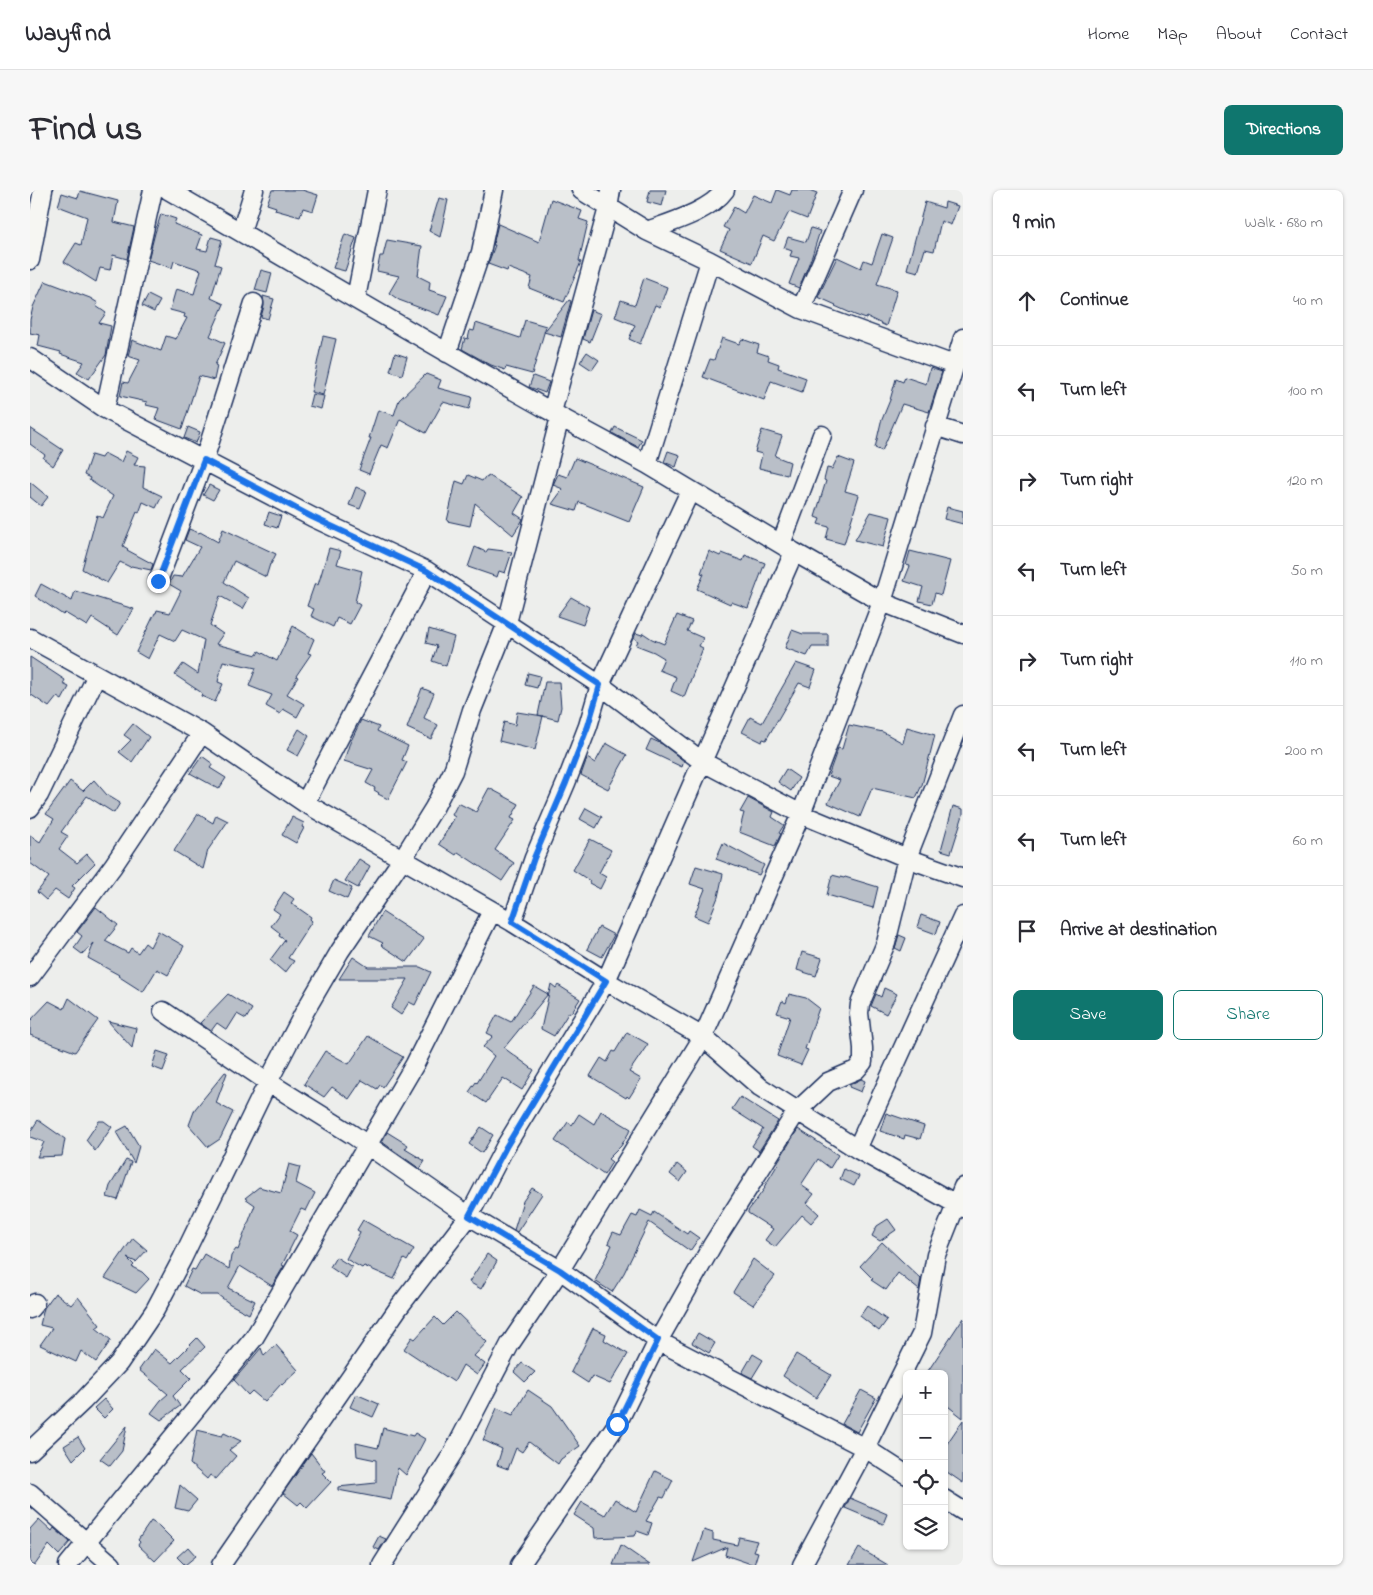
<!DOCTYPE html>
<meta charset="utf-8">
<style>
body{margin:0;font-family:"Indie Flower",sans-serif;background:#f7f7f7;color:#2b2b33}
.controls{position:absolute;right:15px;bottom:15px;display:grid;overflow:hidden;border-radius:8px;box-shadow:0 1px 4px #0004}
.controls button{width:45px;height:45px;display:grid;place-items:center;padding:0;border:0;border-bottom:1px solid #e1e1e2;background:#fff;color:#2b2b33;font:25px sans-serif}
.stop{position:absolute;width:15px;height:15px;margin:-11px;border:4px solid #1a73e8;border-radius:50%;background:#fff}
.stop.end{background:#1a73e8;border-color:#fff;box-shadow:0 1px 5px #0008}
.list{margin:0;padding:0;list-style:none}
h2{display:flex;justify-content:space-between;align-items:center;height:65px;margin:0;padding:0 20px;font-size:21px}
h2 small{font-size:16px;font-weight:400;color:#7c7c81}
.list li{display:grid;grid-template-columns:32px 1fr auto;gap:15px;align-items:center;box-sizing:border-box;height:90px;padding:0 20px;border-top:1px solid #e1e1e2}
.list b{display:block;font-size:19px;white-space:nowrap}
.list em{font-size:16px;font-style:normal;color:#7c7c81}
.actions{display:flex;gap:10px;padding:15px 20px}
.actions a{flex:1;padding:11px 0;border:1px solid #0f766e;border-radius:8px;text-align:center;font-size:18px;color:#0f766e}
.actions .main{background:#0f766e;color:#fff}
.icon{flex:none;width:28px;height:28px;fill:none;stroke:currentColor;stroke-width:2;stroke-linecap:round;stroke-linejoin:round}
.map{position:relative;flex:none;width:933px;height:1375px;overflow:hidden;border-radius:8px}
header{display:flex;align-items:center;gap:30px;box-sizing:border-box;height:70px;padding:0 25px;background:#fff;border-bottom:1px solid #e1e1e2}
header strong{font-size:24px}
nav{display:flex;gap:28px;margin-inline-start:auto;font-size:18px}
.intro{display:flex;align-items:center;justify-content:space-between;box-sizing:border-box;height:120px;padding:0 30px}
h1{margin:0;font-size:35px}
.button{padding:12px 22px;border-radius:8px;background:#0f766e;color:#fff;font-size:18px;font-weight:700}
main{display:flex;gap:30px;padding:0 30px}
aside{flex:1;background:#fff;border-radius:8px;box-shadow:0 1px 4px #0004}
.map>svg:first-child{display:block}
</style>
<header>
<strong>Wayfind</strong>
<nav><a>Home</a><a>Map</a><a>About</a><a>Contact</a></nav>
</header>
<div class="intro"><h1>Find us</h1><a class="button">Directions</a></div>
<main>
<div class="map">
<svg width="933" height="1375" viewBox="0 0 933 1375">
<rect width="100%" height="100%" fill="#edeeec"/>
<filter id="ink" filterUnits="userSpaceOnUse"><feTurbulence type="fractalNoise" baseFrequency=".02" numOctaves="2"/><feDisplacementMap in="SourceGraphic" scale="10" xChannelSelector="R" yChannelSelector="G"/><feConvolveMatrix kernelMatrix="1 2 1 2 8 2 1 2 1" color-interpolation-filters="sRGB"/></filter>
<g filter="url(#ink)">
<!-- building -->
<path fill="#b9bfc8" stroke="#1b2f5e" d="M242 0H272L288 5 283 21 273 18 270 27 245 20 246 17 237 14Z
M620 0H636L632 16 617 12Z
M747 0 760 5 762 0H779L787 3 777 29 759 22 744 51 733 46 722 73 690 59 699 40 693 37 704 17 714 23 723 5 742 13Z
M50 1 88 11 84 32 104 37 97 69 83 65 80 80 70 78 66 92 34 72 46 53 51 55 57 27 28 16 32 3 48 8Z
M409 8 418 10 410 47 399 41Z
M521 9 552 21 549 29 558 32 549 71 551 72 534 112 499 98 502 87 478 78 477 81 458 74 465 55H463L468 34 509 52Z
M895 12 914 18 915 12 928 16 921 35 911 31 904 61 895 59 888 82 877 79Z
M131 24 146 29 144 34 172 45 167 59 177 61 181 47 192 50 185 74 191 76 181 108 194 114 180 146 195 153 185 175 187 176 184 190 169 186 152 239 125 229 129 218 116 215 117 212 90 206 93 192 98 193 110 170 98 166 102 150 131 161 136 146 146 149 157 128 154 127 155 124 140 120 146 99 164 104 171 80 144 71 142 78 118 70 125 43Z
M781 38 790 41 782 66 769 98 759 94 769 68 760 66 762 61 754 58 758 47 776 52Z
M315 44 326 48 315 81 303 78Z
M852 44 863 48 847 94 867 100 856 136 837 127 836 129 825 125 805 116 806 115 788 107 807 67 831 78 834 70 842 73Z
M357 50 392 56 388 86 400 92 399 100 417 106 409 125 369 110 359 103 369 86 347 81 350 66H353Z
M231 80 242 83 237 103 225 100Z
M614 88 637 97 630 117 625 115 610 154 599 149 605 135 585 127 591 110 605 115Z
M15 91 60 108 68 113 66 116 76 123 69 133 81 136 76 165 59 189 47 182 54 172 30 164 31 162 8 156 10 145 0 143V130L3 117Z
M118 105 130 111 124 122 112 116Z
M233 106 244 109 238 129 231 127 234 116Z
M539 110 541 111 531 147 514 142Z
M561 120 571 124 560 152 553 149Z
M495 130 516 136 502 184 476 177 475 180 461 175 432 159 435 148 438 149 440 140 444 141 446 133 490 148Z
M293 146 306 149 293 205 281 202Z
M692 148 709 154 712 149 729 155 727 162 739 166 738 170 749 174 748 178 776 188 772 202 741 191 734 210 673 187 680 169 684 170Z
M557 162 569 170 562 180 550 172Z
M365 163 377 167 372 185 360 181Z
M900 178 912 182 899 222 872 214 852 261 845 258 851 232 860 210 866 189 873 192 875 187 896 194Z
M396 184 411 190 408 198 442 207 439 219 413 212 396 243 370 229 358 258 351 255 339 284 329 280 341 248H339L348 220 364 225 369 210Z
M503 186 519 192 515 203 499 197Z
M282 204 294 206 291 219 279 216Z
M158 237 170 242 166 253 154 248Z
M585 237 612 250 608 257 582 243Z
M0 238 33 260 23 276 13 268 15 265 0 254Z
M732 240 752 246 745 266 760 272 757 285 729 278 732 264 725 262Z
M96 261 108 267 104 275 115 276 113 297 132 306 126 318 113 312 109 323 107 322 93 356 98 359 97 360 123 374 121 380 101 376 100 377 90 372 77 393 52 379 67 325 73 328 83 306 59 290 60 288 54 285 61 265 71 268 74 263 91 272Z
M638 261 650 265 646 277 634 272Z
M808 267 824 273 815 301 829 305 814 354 796 349 799 337 788 334 790 329 785 327 796 291 794 290 797 278 802 279Z
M545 268 614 297 599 332 549 312 546 321 522 314 533 299 523 295 528 284 537 287Z
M438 285 452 291 455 287 457 288 458 285 493 307 484 323 493 329 492 331 483 345 445 313 440 336 417 331 426 291 434 294Z
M0 292 18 307 11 316 0 307Z
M179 295 189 300 183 310 173 305Z
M326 297 337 302 330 319 319 315Z
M917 317 933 321V334L914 329Z
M239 322 251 326 247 338 235 334Z
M841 322 861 327 853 357 825 350Z
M159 339 169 343 170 342 188 352 193 339 246 364 241 374H240L236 387 204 371 194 392 219 408 213 419 190 406 180 435 193 444 186 454 227 465 229 461 247 471 263 436 284 449 278 463 281 464 266 486 268 487 257 504 274 514 267 527 253 519 250 524 236 516 242 505 219 496 226 478 193 471 188 492 193 494 185 512 171 506 172 503 145 485 153 474 168 484 174 450 152 440 145 451 130 444 118 469 106 462 125 423H126L127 420 140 423 151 401 139 394 143 386 152 387 170 357 155 350Z
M445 357 456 362 458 359 482 362 475 383 469 381 467 387 438 377Z
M299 358 311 361 307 374 332 381 325 412 330 415 320 434 307 428 303 437 281 426 284 419 277 416 285 393 288 395Z
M679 361 690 366 692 363 713 371 715 365 735 373 718 418 701 412 700 414 667 399 674 384 671 383Z
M880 361 920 371 911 405 905 403 902 414 889 411 893 397 874 391 880 376 876 375Z
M11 394 42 411 45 401 104 419 88 445 62 428 57 436 35 423 33 425 5 406Z
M541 407 559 417 553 435 527 426Z
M647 425 662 431 657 441 673 448 669 456 673 458 654 507 641 501 646 487 629 480 634 468 624 462 606 455 608 451 604 448 606 443 612 445 613 443 622 449 634 454Z
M399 439 424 447 416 476 402 471 407 456 396 453Z
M762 440 773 444H798V457H782L777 466 755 458Z
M0 467 35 490 33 494 39 497 32 510 27 507 19 517 0 504Z
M766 473 786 480 780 497 769 493 736 550 733 549 732 552 712 542 720 527 732 533Z
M498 483 510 486 507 498 495 495Z
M515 492H529L531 517 528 530 508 525Z
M392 498 404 503 394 528 408 535 401 549 377 538Z
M487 522 513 526 505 560 469 551 474 532 485 535Z
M331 530 349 537 347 541 378 556 372 570 377 572 358 609 348 604 349 603 344 600 345 598 336 593 343 580 314 571 319 555Z
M103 534 119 547 102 572 89 562 101 550 94 545Z
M819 535 853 542 873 553 877 537 905 545 892 595 886 608 842 598 830 627 798 613 810 590 798 586 808 558 812 559Z
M269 539 279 546 268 566 257 560Z
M621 549 632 554 654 571 652 577 616 560Z
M576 553 597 565 578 599 551 585 557 568 565 573Z
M172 566 183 574 180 578 196 588 189 599 160 583Z
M756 579 769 588 761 601 748 592Z
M64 590 77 605 90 613 84 623 57 606 31 642 38 646 29 659 47 673 57 664 65 673 42 696 45 698 38 709 25 700 16 710 7 702 19 687 0 673V645L10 652 24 629 16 624 40 591 53 601Z
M459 598 489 614 481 628 485 630 465 660 484 673 472 691 428 662 426 665 409 654 425 627 422 625 428 613 446 622Z
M718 608 744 622 742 627 754 635 749 643 751 644 745 656 709 642 714 623 710 622Z
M923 616 933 619V625L921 663 911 660Z
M556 618 572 627 566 638 550 629Z
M168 624 183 633 186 625 198 631 178 660 173 679 144 661Z
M262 627 274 633 272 637 274 638 266 653 252 645Z
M560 649 581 660 569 683 576 687 570 699 559 693 560 691 543 680Z
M693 653 734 675 729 685 686 669Z
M329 669 340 676 328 698 315 691Z
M666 676 693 684 688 707 678 732 664 726 675 699 660 694Z
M802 685 814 688 815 687 848 697 843 718 797 705Z
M304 690 322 698 317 709 299 701Z
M254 702 264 709 261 713 281 727 280 729 282 731 258 768 264 771 255 783 240 770 255 750 249 746 250 743 241 736 250 724 243 719Z
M66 717 88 735 75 751 98 763 101 758 108 763 115 753 120 757 128 741 154 756 138 785 127 779 113 802 88 786 89 785 58 768 64 753 52 764 44 758 52 746 47 742Z
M352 722 394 749 377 772 351 755 353 753 339 746Z
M891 725 910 732 906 744 887 737Z
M569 737 584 745 572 767 557 759Z
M869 745 876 748 871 761 865 758Z
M772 762 792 768 786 786 767 780Z
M323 767 338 777H390L401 782 385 815 379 812 371 825 361 818 378 789H309Z
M521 794 526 798 528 795 550 809 541 823 539 822 524 846 511 839Z
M504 796 518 804 474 858 504 880 492 900 473 888 456 913 439 902 446 892 447 893 464 866 453 857 463 846 457 843 467 825 481 832Z
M854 798 867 804 856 824 841 816 846 804 851 807Z
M198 804 222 819 216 829 207 824 197 840 187 833 181 841 170 833Z
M759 804 776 808 789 818 775 859 778 860 771 875 747 866 760 827 747 823 752 811 756 813Z
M39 808 68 830 45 862 0 845V831L19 811 34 819Z
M78 831 106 838 102 858Z
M597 842 618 854 599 882 611 889 599 908 597 906 596 908 560 886 571 868 577 872 583 861 585 862Z
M338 846 373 867 353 897 350 895 347 899 332 890 319 909 302 897 294 907 274 894 295 861 319 874Z
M127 861 139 865 133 881 122 877Z
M195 882 197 883 186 913 203 922 190 949 178 957 159 935 165 919Z
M831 889 835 891 831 902 819 897 821 894Z
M710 907 748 931 729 961 722 956 733 939 702 919Z
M571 921 601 939 591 956 578 969 582 972 574 985 525 951 538 932 542 935 549 924 564 934Z
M856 923 894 936 890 949 875 945 874 949 850 941Z
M8 930 35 949 32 966 7 967 14 952 0 947V942Z
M69 931H74L82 937 65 961 56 950Z
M97 936 109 956 104 973 86 942Z
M451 937 463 945 452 963 439 954Z
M768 939 808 965 800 978 788 969 771 995 784 1004 777 1013 789 1024 781 1033 772 1025 745 1057 735 1050 743 1039 718 1023V1021L735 998 734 997 748 974 747 973Z
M357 942 378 955 375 959 395 971 390 979 352 952Z
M96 970 101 972 88 1010 77 1007 80 996Z
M259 974 270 977 266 993 285 1003 276 1021 271 1019 260 1041 267 1045 252 1075 254 1076 242 1096 210 1076 198 1098 225 1111 219 1124 200 1114 188 1105H171L154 1096 162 1079 165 1080 174 1064 199 1079 201 1066 206 1059 208 1060 225 1015 215 1008 229 997 251 1003Z
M647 974 657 982 650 992 640 984Z
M814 979 829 986 824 996 810 989Z
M502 998 512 1004 487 1042 484 1040 493 1011Z
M610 1020 622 1026 624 1022 657 1044 659 1041 669 1048 660 1061 619 1032 594 1083 582 1102 565 1091 582 1055 578 1053 583 1042 591 1045 602 1025 607 1027Z
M858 1029 866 1040 850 1051 842 1046 847 1036Z
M333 1030 384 1059 377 1071 374 1069 364 1089 334 1076 332 1078 316 1069 330 1042 327 1040Z
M103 1048 117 1060 106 1072 97 1068 104 1075 102 1077 112 1082 119 1089 106 1103 75 1088Z
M852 1052 891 1089 889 1100 868 1083 856 1100 841 1090 843 1089 830 1076Z
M457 1064 467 1071 451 1099 439 1092Z
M306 1067 322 1077 316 1088 300 1077Z
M723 1069 745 1086 723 1115 703 1102Z
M25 1103 41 1115 48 1107 70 1135 66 1138 81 1150 66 1172 51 1161 46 1172 10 1155 22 1138 10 1135 14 1118Z
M837 1116 857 1130 849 1141 830 1126Z
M426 1122 457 1152 444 1166 455 1174 447 1185 433 1175 424 1192 374 1159 382 1147 385 1149 405 1127 413 1135Z
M933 1128V1228L914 1213V1184H896Z
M563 1138 576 1144 574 1150 598 1164 580 1194 562 1186 558 1193 541 1182Z
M668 1143 685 1153 679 1163 662 1153Z
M167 1148 175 1157 152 1179 161 1188 143 1206 150 1216 131 1230 121 1223 131 1210 138 1204 109 1180 124 1159 142 1173Z
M246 1155 268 1180 252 1195 251 1194 235 1212 222 1201 218 1205 204 1190 231 1158 234 1166Z
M723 1164 733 1170 722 1188 712 1183Z
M766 1164 801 1185 786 1208 753 1186Z
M492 1173 505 1182 495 1192 484 1182Z
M498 1200 522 1216 550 1256 531 1269 528 1274 499 1252 492 1262 486 1258 478 1279 467 1275 472 1259 453 1250 467 1218 483 1225Z
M831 1200 846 1208 827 1242 812 1234Z
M326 1204 349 1214 343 1227 320 1217Z
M74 1209 83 1219 74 1228 64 1218Z
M933 1230V1293L914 1280V1258Z
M97 1236 92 1261 80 1276 70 1269Z
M353 1238 383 1246 385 1243 395 1249 376 1285 368 1278 361 1310 308 1300V1297L346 1293V1270L327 1266 326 1253 348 1258Z
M167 1240 192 1246 194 1243 211 1251 199 1260 206 1266 186 1289 180 1285 177 1289 160 1274Z
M48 1247 55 1258 43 1270 34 1256Z
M281 1263 295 1281 292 1283 301 1292 277 1318 271 1312 268 1315 253 1303Z
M625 1281 643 1290 634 1308 630 1307 616 1331 622 1333 618 1345 607 1341 605 1346 565 1348 564 1338 544 1325 552 1312 575 1325 585 1309 606 1322Z
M150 1295 167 1310 158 1321 145 1318Z
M820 1308 857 1324 853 1334 815 1318Z
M9 1329 22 1341 24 1338 40 1352 29 1365 19 1355 5 1375H0V1339Z
M121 1331 129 1336 144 1351 125 1371 108 1355 110 1352 108 1350Z
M674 1340 683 1343V1350L707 1355 709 1347 727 1351 723 1361 728 1362 724 1375 695 1365 697 1357 663 1372Z
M349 1346 356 1349 349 1360 343 1357Z
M591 1355 620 1375H583Z
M158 1357 166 1366 155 1375 147 1367Z
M829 1358 858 1375H819Z"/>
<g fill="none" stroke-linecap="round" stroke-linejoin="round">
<defs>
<path id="street" d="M138 0C266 74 393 150 522 222L530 227 617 274 764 362 852 412 933 444
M551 0 617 41 680 71 771 119 924 175
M617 41C642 32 680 21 695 0
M211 42 224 0
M0 70 13 0
M326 108 347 0
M771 119 823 0
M417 163 451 62 464 0
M0 168 75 219 282 327 397 381 570 495 673 572 771 624 877 668 933 688
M75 219 123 0
M522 222 578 18 581 0
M905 236 933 245
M617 274 680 71
M751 354 792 245
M128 391 174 270 224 113
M0 448 172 543 275 613 482 732 576 791 673 847 730 897 827 959 933 1018
M275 613 397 381
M0 618 9 605 67 485
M482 732 504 668 536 593 558 536 570 495 660 301
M0 787 83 676 172 543
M133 821 238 892 323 945 439 1026 530 1080 628 1151 835 1258 877 1285
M827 959 933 726
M0 1119 5 1113
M0 1261 53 1211 89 1173 125 1120 152 1069 238 892 275 821 310 761 373 668 404 618 423 581 442 520 477 433 530 227
M0 1303 82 1375
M914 1309 933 1321
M38 1375 224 1148 385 874 462 721
M191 1375 369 1117 439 1026 475 957 576 791 764 362
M352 1375 423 1263 480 1154 530 1080 673 847 771 624 852 412 933 148
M490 1375 587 1234 628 1151 683 1054 767 921 798 892 826 880 833 872V858L829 823 830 814 856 753 877 668 933 525
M772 1375 835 1258 892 1143 906 1065 933 997"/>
</defs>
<!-- street casing -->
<use href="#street" stroke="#1b2f5e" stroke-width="21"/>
<!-- street -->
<use href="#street" stroke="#f6f6f2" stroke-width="18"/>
</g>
</g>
<g fill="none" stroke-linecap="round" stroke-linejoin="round" filter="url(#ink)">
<!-- route -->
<path stroke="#1a73e8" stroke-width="6" d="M128 391 174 270 282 327 397 381 570 495 558 536 536 593 504 668 482 732 576 791 476 957 439 1026 530 1080 628 1150 587 1234"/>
</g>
</svg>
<div class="controls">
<button>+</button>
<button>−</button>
<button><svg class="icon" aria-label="locate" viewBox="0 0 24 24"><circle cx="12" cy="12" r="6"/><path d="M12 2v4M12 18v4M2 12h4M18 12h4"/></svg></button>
<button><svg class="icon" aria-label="layers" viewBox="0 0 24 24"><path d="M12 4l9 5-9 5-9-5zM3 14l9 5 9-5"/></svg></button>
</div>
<div class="stop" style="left:587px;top:1234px"></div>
<div class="stop end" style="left:128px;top:391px"></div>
</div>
<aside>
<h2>9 min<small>Walk · 680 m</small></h2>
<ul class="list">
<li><svg class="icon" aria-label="ahead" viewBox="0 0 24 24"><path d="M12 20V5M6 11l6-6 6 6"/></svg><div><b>Continue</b></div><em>40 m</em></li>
<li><svg class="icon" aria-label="left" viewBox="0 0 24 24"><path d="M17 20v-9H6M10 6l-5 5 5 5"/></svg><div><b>Turn left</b></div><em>100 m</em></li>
<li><svg class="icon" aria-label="right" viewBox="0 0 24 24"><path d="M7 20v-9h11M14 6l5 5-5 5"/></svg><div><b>Turn right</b></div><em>120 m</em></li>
<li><svg class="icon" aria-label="left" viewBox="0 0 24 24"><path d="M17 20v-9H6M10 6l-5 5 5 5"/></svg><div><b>Turn left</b></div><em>50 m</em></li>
<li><svg class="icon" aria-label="right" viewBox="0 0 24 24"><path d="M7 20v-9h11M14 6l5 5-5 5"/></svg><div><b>Turn right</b></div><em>110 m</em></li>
<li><svg class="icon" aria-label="left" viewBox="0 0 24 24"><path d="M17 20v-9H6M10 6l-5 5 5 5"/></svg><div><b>Turn left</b></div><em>200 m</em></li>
<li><svg class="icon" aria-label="left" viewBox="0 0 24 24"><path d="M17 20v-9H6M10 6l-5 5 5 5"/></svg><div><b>Turn left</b></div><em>60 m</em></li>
<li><svg class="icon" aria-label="arrive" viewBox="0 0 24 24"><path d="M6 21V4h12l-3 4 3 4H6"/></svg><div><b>Arrive at destination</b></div></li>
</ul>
<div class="actions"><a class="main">Save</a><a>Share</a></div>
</aside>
</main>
